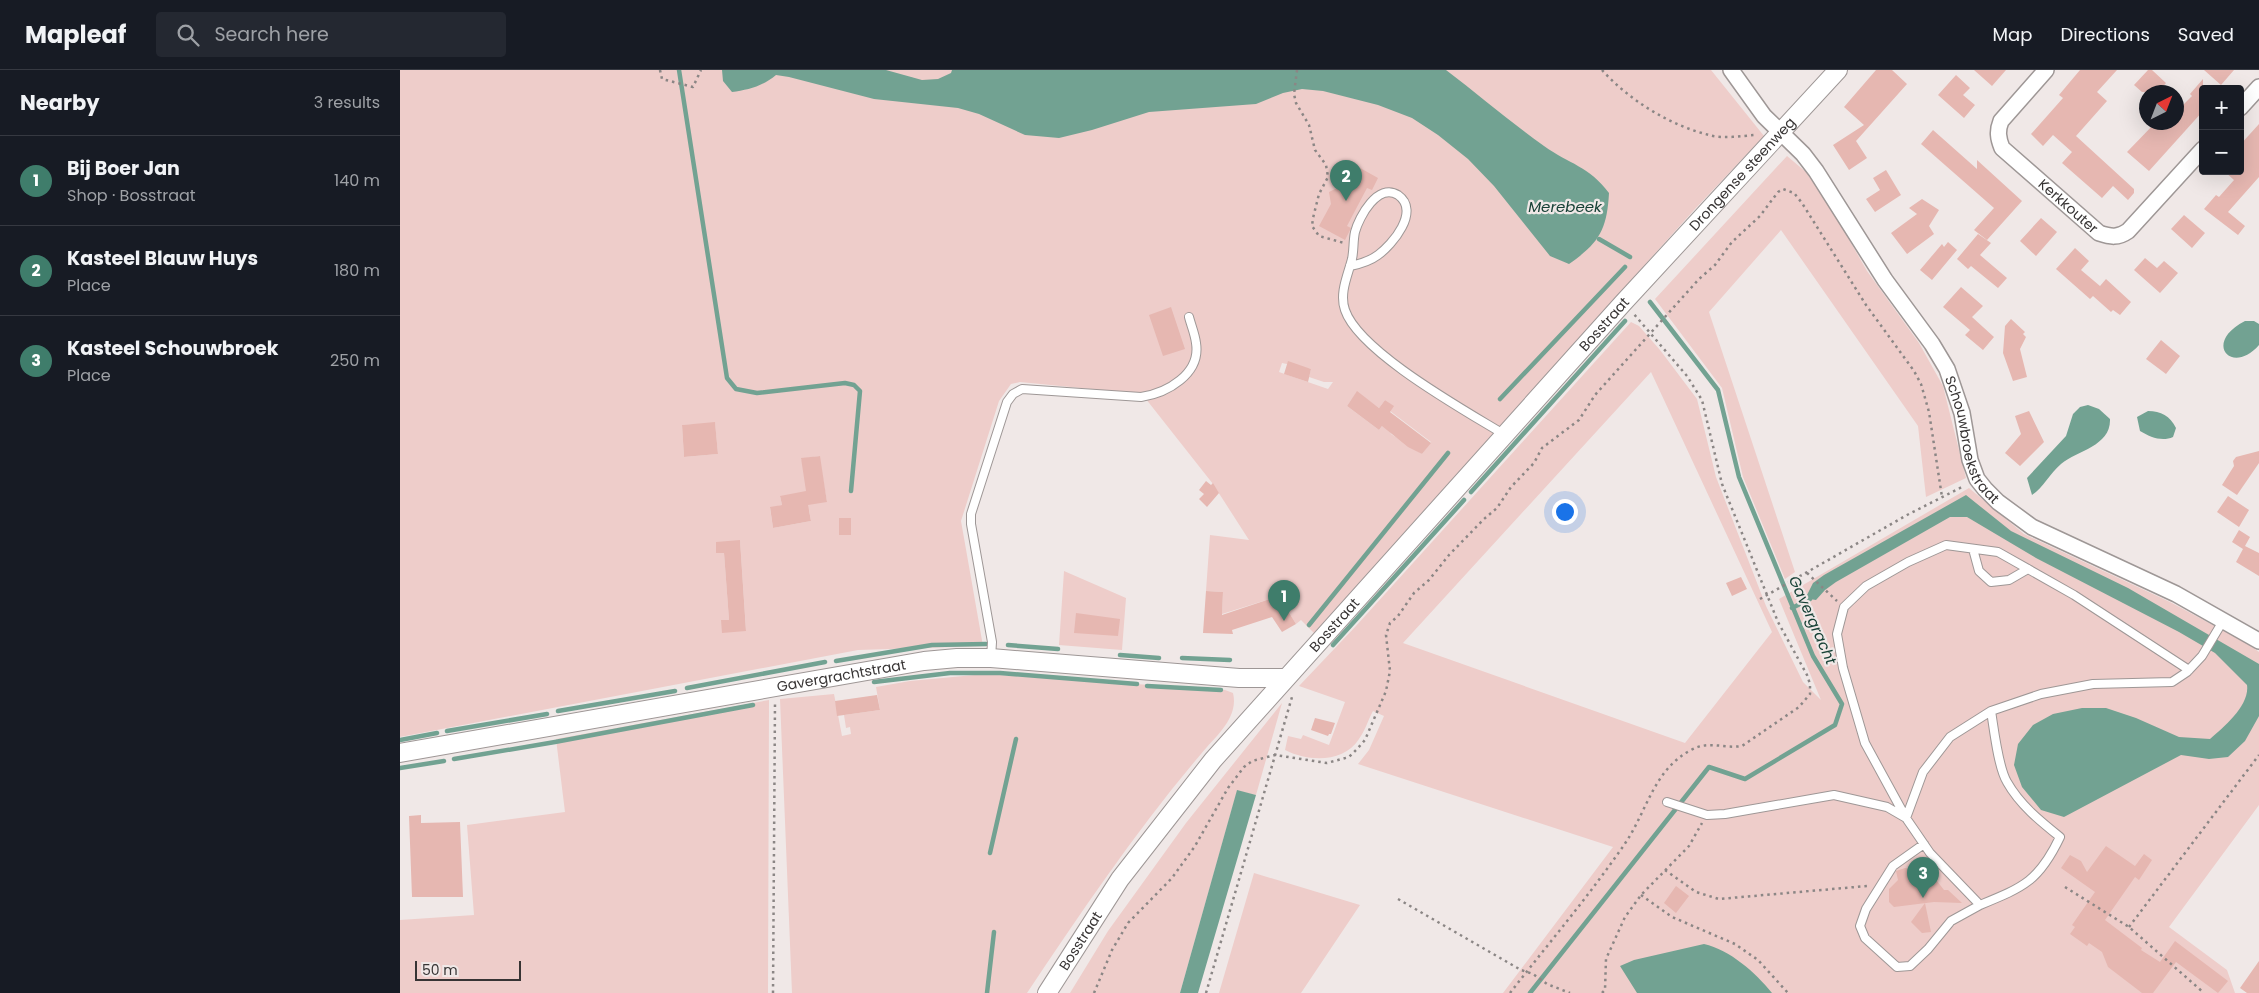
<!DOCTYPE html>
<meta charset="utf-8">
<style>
body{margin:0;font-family:Poppins,sans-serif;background:#242831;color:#f1f3f6}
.controls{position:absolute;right:15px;top:15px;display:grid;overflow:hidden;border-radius:5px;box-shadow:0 5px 20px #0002}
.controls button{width:45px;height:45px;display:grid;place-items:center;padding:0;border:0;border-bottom:1px solid #363941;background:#171b24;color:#f1f3f6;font:25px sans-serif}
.compass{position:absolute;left:1739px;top:15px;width:45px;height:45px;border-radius:50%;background:#171b24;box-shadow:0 5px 20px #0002;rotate:42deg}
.scale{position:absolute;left:15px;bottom:12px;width:106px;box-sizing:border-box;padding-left:5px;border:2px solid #373434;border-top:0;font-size:14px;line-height:18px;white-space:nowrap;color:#373434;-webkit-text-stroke:4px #f0e8e7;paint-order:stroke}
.you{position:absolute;left:1164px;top:441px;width:18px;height:18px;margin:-12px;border:4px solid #fff;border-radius:50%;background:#1a73e8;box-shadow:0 0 0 8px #1a73e833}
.badge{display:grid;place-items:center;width:32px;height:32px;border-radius:50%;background:#3f7d6b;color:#fff;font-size:16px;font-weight:700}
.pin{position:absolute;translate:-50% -41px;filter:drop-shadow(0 1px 2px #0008)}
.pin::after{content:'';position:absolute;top:26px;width:18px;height:15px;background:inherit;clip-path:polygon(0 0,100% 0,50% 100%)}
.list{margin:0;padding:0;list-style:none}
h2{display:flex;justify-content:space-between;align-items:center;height:65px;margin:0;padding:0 20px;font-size:21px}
h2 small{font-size:16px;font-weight:400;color:#9ea1a6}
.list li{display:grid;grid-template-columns:32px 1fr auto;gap:15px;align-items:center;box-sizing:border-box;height:90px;padding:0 20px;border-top:1px solid #363941}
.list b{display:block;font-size:19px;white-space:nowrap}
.list p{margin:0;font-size:16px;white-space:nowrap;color:#9ea1a6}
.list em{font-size:16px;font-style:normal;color:#9ea1a6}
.icon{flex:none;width:28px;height:28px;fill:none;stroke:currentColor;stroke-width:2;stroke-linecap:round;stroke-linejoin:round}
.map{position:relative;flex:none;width:1859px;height:923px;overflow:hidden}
header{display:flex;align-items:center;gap:30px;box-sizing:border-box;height:70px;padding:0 25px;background:#171b24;border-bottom:1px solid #363941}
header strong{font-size:24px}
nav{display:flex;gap:28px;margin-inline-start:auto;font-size:18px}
.search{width:350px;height:45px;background:#242831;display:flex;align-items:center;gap:12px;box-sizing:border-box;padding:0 18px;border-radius:5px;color:#9ea1a6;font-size:19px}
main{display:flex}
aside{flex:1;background:#171b24}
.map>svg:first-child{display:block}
</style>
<header>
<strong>Mapleaf</strong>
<div class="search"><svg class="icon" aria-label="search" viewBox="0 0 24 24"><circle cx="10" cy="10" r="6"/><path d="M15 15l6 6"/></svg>Search here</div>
<nav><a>Map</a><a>Directions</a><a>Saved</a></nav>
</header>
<main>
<aside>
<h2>Nearby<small>3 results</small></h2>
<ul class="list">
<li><span class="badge">1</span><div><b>Bij Boer Jan</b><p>Shop · Bosstraat</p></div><em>140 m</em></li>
<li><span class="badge">2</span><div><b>Kasteel Blauw Huys</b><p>Place</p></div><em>180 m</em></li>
<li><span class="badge">3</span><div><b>Kasteel Schouwbroek</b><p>Place</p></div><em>250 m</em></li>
</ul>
</aside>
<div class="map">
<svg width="1859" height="923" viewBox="0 0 1859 923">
<rect width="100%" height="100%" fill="#f0e8e7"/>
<!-- green -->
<path fill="#eecdca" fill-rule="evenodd" d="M0 0H1311L1364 66 1294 140 914 563 901 550 896 554 879 526 822 544 823 522 806 521 810 465 849 470 813 414 742 324 620 312 611 314 599 331 561 451 583 576 458 580 0 667ZM882 293 911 299 909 307 924 312H933L928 319 879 302ZM957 322 979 338 985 330 993 336 990 341 1031 372 1022 384 991 364 986 351 979 360 947 336ZM315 353 318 384 284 387 282 355ZM419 386 427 432 401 389ZM380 426 402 442 409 440 411 451 373 458 370 438 382 435ZM340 470 346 560V561L321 551 329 550 324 483H316Z
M1387 86 1406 102 1434 143 1467 201 1519 273 1543 316 1566 408 1526 427 1518 356 1381 160 1309 242 1395 502 1385 509 1343 407 1322 318 1255 229Z
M1231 252 1239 256 1260 280 1297 329 1316 407 1366 536 1403 612 1421 630 1379 529 1569 418 1624 464 1770 532 1848 574 1859 582V735L1769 857 1827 900 1835 923H1103L1213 777 958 694 969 680 984 646 973 641C968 650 965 661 959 669 944 693 908 692 885 680L888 666 901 669 903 665 929 675 945 632 899 616 956 556ZM1251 302 1372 562 1285 673 1003 573Z
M664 501 726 528 722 580 659 575Z
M585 604 825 620 833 623C839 648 816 666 801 684 737 759 682 841 627 923H392L380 629 434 624 442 666 451 664 450 657 446 658 444 645 480 640 476 617 510 611Z
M369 630 368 923H0V850L74 845 67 755 165 742 156 669Z
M882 633 856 725 837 721 780 923H670L708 861 786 753Z
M854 803 960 835 901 923H819Z"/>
<!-- water -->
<path fill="#72a292" d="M322 0H486L522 10 538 9 551 3 552 0H1046C1079 25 1110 52 1144 76 1169 94 1189 96 1209 123 1207 160 1199 173 1169 194L1150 186 1094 116 1068 89 1038 65 1012 48 978 35 923 21 902 19 883 23 856 34 749 42 692 60 659 68 625 65 579 44 558 38 474 29 389 7 376 5C363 16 348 20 332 22L323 11Z
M1845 251H1854L1859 254V275C1832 306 1802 273 1845 251Z
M1688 335 1699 339 1710 349C1711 376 1678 380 1661 394 1650 403 1643 418 1632 425L1627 408 1666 366 1673 344 1680 337Z
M1748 341C1761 341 1770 346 1776 358L1773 367C1762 372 1750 367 1740 361L1737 347Z
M1566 425 1611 461 1728 518 1859 594V646L1845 671 1828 687 1809 689 1781 685 1664 747 1641 740 1622 717 1614 695 1618 674 1633 655 1653 644 1682 638H1706L1736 648 1779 667 1810 669C1824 657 1850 635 1847 615L1815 583 1779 562 1636 488 1567 447H1550L1436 512 1425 520 1416 530 1410 529 1407 525 1413 513 1424 505Z
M837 720 856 725 798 923H780Z
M1304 874C1330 880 1355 902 1372 923H1237L1220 896 1234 890Z"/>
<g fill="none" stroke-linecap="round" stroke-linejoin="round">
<!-- stream -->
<path stroke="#72a292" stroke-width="4.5" d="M279 0 327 308 336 319 357 323 445 313 454 315 460 321 451 421
M1199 169 1230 187
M1100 329 1225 197
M1071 422 1225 251
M1392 538 1410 529
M909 555 1048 383
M608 575 658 579
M933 575 1064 430
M720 585 759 588
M782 588 830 590
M436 591 532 575 586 574
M474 612 550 603H600L737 614
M747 616 821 620
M287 618 425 592
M158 641 275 621
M47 661 147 644
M0 670 37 663
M54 689 155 672 353 635
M0 698 44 691
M590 783 616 669
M587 923 594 862
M1130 923 1309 697 1345 709 1435 655 1442 634 1413 586 1339 407 1318 320 1250 232"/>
</g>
<!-- building -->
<path fill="#e6b7b1" d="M1476 0H1492L1507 14 1456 71 1467 88 1449 100 1433 75 1464 55 1444 37Z
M1574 0H1606L1592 16Z
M1680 0H1717L1697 22 1707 31 1676 66 1734 119V123L1728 130 1713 116 1702 128 1662 93 1672 82 1653 65 1643 76 1631 64 1663 28 1659 25Z
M1748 0H1752L1766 13 1758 22H1742L1734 15Z
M1804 0H1834L1821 15Z
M1556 5 1570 18 1563 25 1575 35 1564 48 1538 25Z
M1803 9V41L1749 101 1727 82 1756 52H1776V42L1792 26 1790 24Z
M1859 54V107L1828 142 1845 156 1838 165 1804 139 1816 125 1819 127 1834 110 1824 101H1840V75Z
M1533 60 1577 99V90L1622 131 1587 170 1574 160 1594 138 1521 74Z
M953 94 978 108 972 120 967 118 947 156 951 158 945 170 919 156 931 134 929 122 941 116Z
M1486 100 1501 125 1475 142 1466 129 1480 120 1473 108Z
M1522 129 1539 140 1529 156 1534 164 1507 184 1491 163 1517 144 1509 138Z
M1784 145 1805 163 1792 178 1771 159Z
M1641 148 1657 162 1636 186 1620 171Z
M1578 164 1591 173 1580 185 1607 208 1598 218 1571 196 1568 199 1557 189Z
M1548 172 1557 180 1532 210 1520 200 1542 174 1544 177Z
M1675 178 1689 191 1681 200 1700 216 1706 209 1731 232 1720 245 1713 240 1711 242 1693 226 1690 229 1656 199Z
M1745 188 1757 198 1764 191 1778 203 1760 223 1734 200Z
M1561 217 1583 236 1572 247 1594 267 1583 280 1565 265 1570 260 1543 237Z
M771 237 785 279 763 286 749 245Z
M1611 249 1625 262 1623 264 1626 267 1620 279 1627 307 1613 311 1603 283 1605 256Z
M1761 270 1780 286 1766 304 1746 289Z
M888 291 911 299 908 312 884 304Z
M957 321 979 338 985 330 994 336 990 342 1031 373 1022 384 1008 377 982 356 979 360 947 336Z
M1629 341 1644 372 1620 396 1605 383 1621 364 1615 346Z
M315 352 318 384 284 387 282 355Z
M1859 381V393L1837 425 1822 415 1834 396 1833 391 1836 387Z
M420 386 427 432 408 435 411 451 373 458 370 437 382 435 380 426 406 421 401 388Z
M806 411 811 415 813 413 819 423 807 437 799 429 804 424 799 420Z
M1828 426 1849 440 1839 457 1817 442Z
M439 448H451V465H439Z
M1839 460 1850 467 1845 476 1859 483V506L1836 492 1843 479 1832 472Z
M340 470 346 561 322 563 321 550H329L324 483H316V472Z
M1341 507 1347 519 1332 526 1326 513Z
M806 521 823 522 822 545 879 526 896 554 882 562 872 547 832 560 833 564 803 563Z
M676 543 720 549 718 566 674 563Z
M477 625 480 640 437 646 435 631Z
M915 648 935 653 931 664H929L928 666 911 660Z
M21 745V753L60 752 63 827H12L9 746Z
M1706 776 1735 796 1744 784 1752 790 1739 810 1735 807 1705 850 1742 878 1741 880 1760 892 1775 871 1828 911 1818 923 1776 892 1753 923H1742L1708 897 1702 882 1689 873 1687 876 1670 864 1675 857 1672 855 1695 822 1661 798 1670 785 1681 791 1687 802Z
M1514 794 1529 803 1530 802 1544 820H1548L1562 833 1534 832 1494 837 1489 832V819L1498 810 1496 801 1505 798 1510 799Z
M1276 816 1289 826 1276 843 1264 833Z
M1525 833 1531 862 1522 863 1511 852Z
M1859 891V923H1847L1840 918Z"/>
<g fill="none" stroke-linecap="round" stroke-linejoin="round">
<defs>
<path id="service" d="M950 196C960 194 970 191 978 185 992 175 1021 141 998 125 978 112 959 147 955 162 953 171 954 180 952 189 948 205 939 223 945 240 959 282 1066 341 1105 365
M1573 479 1579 501 1591 512 1609 510 1628 499
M591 588 592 572 571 454V444L607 332 613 324 622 319 741 327C767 323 801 304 796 273 795 264 791 255 789 247
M1591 641C1594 659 1598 697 1607 712 1620 735 1640 751 1660 767 1639 811 1624 817 1580 835L1530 783 1506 748 1465 673 1443 598 1437 564 1444 537 1466 516 1508 492 1546 475 1598 482 1674 525 1789 600
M1267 732 1307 745 1325 744 1434 725 1487 737 1506 748 1523 702 1550 667 1591 641 1641 624 1693 614 1772 612 1787 602 1802 586 1823 551
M1524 774 1493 796 1466 839 1460 856 1465 868 1497 897 1510 896 1528 879 1551 851 1580 835"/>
<g id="minor">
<path id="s1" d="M1331 0 1364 46 1403 84 1416 101 1485 210 1532 274 1547 299 1562 343 1570 390 1577 409 1585 419 1598 432 1632 457 1776 524 1859 571"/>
<path id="s2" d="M1646 0 1601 51C1597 61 1598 68 1602 78L1699 163C1711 167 1718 168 1728 161L1803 79"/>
<path d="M1840 38 1859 17"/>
</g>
<g id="tertiary">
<path id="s3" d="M0 683 524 591 557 588H591L839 608H885"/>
<path id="s4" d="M647 923 720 809 813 690 1223 233 1438 0"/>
</g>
</defs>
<!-- service casing -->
<use href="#service" stroke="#9e9796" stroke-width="10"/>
<!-- minor casing -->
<use href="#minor" stroke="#9e9796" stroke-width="18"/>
<!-- tertiary casing -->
<use href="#tertiary" stroke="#9e9796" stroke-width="20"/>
<!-- path -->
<path stroke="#8b8685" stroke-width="2.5" stroke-dasharray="2.5 4" stroke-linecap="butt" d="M260 0 262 9 293 17 301 0
M897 0 894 24 896 33 909 55 915 80 926 95 928 107 919 124 913 148 912 156 919 166 944 173
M1202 0C1229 30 1269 55 1309 65 1323 69 1341 66 1355 65
M1407 503 1437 531
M1360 529 1507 445 1564 416
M1265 800 1296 822 1319 829 1467 816
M1665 817 1729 857 1804 923
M1241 825 1272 847 1335 874 1358 890 1388 923
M998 829 1121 900 1133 904 1147 914 1170 923
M1729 857 1859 685
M373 923 375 632
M694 923 712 880 728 853 772 808 795 776 828 718 844 697 852 691 875 685 927 693 949 687 958 678 965 670 986 621 990 601 986 565 990 553 998 546 1014 523 1029 510 1049 485 1084 449 1097 438 1111 417 1134 393 1142 378 1179 350 1195 325 1299 209 1315 195 1332 172 1360 146 1378 122 1383 119 1394 123 1402 133 1466 235 1514 301 1521 314 1529 342 1542 427
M806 923 892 627
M1110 923C1148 874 1189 826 1224 775 1247 742 1253 700 1291 680 1309 670 1324 679 1342 676L1399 637 1410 624V614L1407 605 1378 552 1322 414 1302 330 1287 306 1233 243
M1202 923 1205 920 1206 889 1225 847 1241 825 1289 776 1302 753"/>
<!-- service -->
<use href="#service" stroke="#fff" stroke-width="8"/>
<!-- minor -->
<use href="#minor" stroke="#fff" stroke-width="15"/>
<!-- tertiary -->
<use href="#tertiary" stroke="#fff" stroke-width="18"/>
</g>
<g text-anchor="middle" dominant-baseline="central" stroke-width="4.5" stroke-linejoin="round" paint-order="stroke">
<!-- street labels -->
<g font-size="14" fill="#373434" stroke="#f0e8e7">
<text stroke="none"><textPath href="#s4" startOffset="1076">Drongense steenweg</textPath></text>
<text stroke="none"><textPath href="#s2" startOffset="184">Kerkkouter</textPath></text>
<text stroke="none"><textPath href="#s4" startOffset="872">Bosstraat</textPath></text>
<text stroke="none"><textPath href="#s1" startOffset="446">Schouwbroekstraat</textPath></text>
<text stroke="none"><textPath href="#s4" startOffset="468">Bosstraat</textPath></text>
<text stroke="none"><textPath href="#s3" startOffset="448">Gavergrachtstraat</textPath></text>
<text stroke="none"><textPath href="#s4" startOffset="62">Bosstraat</textPath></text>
</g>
<!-- water labels -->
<g font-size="15" font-style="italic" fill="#164035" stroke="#f0e8e7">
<text x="1165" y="136">Merebeek</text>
<text transform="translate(1413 550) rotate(66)">Gavergracht</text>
</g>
</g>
</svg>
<div class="controls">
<button>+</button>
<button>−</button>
</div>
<svg class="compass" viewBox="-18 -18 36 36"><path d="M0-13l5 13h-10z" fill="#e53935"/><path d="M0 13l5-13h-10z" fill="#9ea1a6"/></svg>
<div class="scale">50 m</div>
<div class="you"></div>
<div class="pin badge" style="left:884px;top:551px">1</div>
<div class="pin badge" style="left:946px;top:131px">2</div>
<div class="pin badge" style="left:1523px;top:828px">3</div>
</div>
</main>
